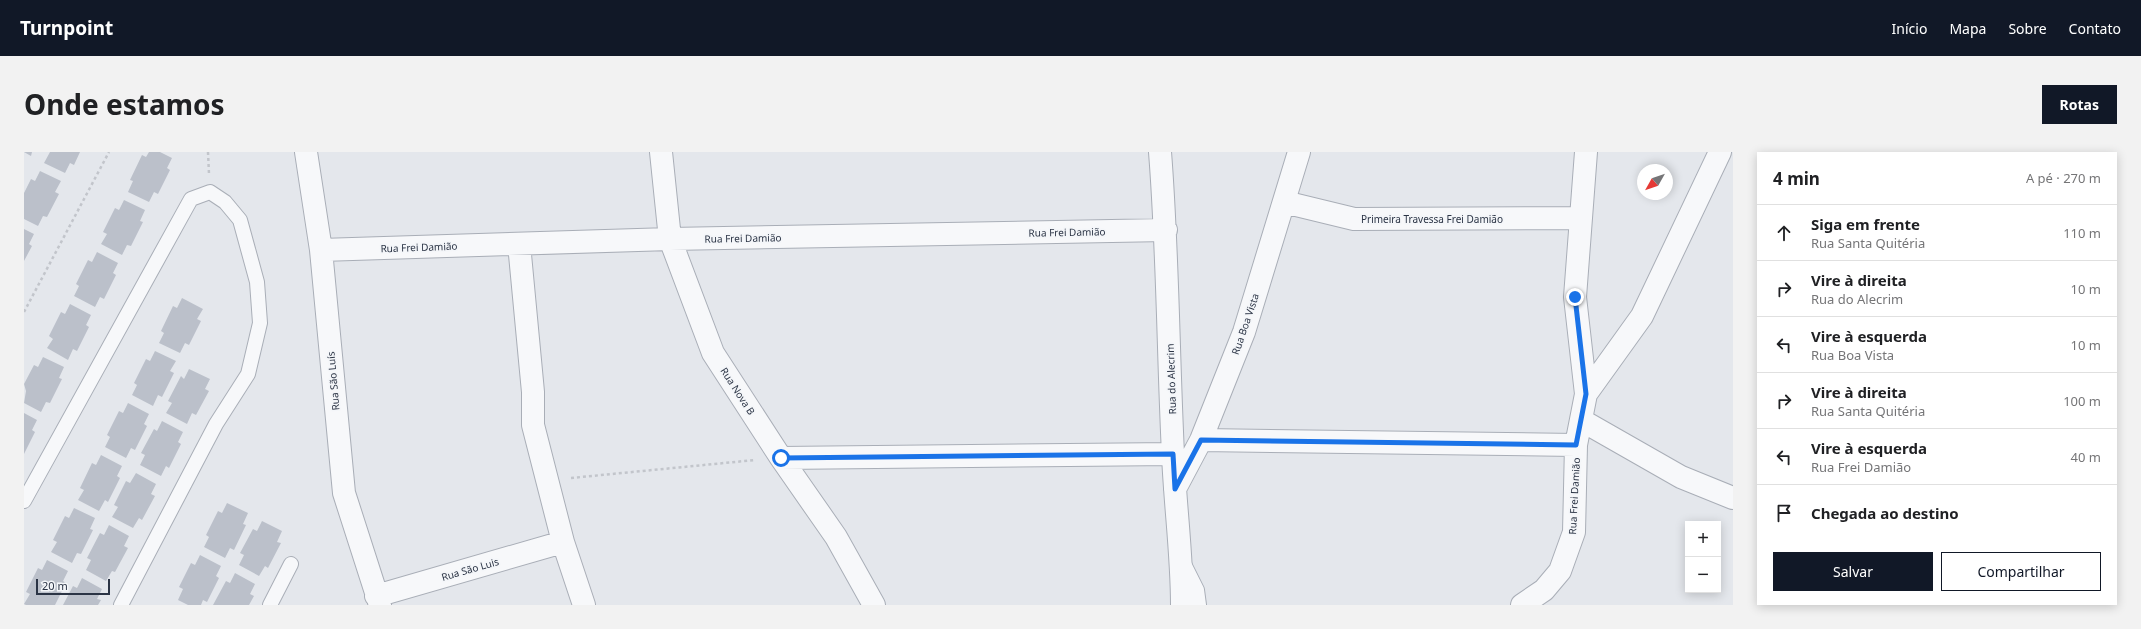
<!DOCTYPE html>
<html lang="pt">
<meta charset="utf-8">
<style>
body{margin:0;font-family:"Noto Sans",sans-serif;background:#f2f2f2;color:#202124}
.controls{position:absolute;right:12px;bottom:12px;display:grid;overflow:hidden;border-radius:0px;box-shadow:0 2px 10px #0003}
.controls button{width:36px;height:36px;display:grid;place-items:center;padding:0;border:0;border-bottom:1px solid #e0e0e0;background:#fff;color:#202124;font:20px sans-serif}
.compass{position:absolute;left:1613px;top:12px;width:36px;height:36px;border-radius:50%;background:#fff;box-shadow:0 2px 10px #0003;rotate:230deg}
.scale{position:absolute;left:12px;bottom:10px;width:74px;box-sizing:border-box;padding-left:4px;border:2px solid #2b3445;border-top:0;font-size:11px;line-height:14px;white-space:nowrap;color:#2b3445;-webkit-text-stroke:3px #f4f6f9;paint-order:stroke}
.stop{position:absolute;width:12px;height:12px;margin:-9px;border:3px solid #1a73e8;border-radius:50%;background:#fff}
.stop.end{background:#1a73e8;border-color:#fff;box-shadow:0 1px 4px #0008}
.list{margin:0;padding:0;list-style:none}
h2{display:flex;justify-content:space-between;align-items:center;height:52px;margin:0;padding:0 16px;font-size:17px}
h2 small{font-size:13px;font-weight:400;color:#757577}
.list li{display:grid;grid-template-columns:26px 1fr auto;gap:12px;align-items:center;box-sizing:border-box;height:56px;padding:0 16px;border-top:1px solid #e0e0e0}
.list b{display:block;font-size:15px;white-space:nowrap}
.list p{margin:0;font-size:13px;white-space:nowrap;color:#757577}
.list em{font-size:13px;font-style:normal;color:#757577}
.actions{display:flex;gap:8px;padding:12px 16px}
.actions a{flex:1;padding:9px 0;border:1px solid #111827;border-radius:0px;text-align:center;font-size:14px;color:#111827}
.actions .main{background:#111827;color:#fff}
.icon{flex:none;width:22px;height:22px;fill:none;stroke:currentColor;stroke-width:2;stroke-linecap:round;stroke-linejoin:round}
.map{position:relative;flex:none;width:1709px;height:453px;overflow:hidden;border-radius:0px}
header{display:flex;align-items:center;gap:24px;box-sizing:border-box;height:56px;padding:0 20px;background:#111827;color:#fff}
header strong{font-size:19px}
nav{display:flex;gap:22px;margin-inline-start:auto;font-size:14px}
.intro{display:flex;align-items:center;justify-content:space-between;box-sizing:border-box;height:96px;padding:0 24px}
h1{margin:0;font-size:28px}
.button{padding:10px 18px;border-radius:0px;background:#111827;color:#fff;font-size:14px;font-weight:700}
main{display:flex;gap:24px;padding:0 24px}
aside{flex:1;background:#fff;border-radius:0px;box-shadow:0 2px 10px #0003}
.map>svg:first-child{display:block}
</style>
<header>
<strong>Turnpoint</strong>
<nav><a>Início</a><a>Mapa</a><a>Sobre</a><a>Contato</a></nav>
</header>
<div class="intro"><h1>Onde estamos</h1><a class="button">Rotas</a></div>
<main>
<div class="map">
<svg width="1709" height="453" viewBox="0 0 1709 453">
<rect width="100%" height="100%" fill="#e4e7ec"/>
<!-- building -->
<path fill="#bbc0ca" d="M0 0H8L7 4Z
M26 0H56L50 13 46 11 41 21 20 11Z
M125 0H136L148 6 143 16 146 18 134 42 130 40 125 50 104 40 109 29 106 28 118 3 122 5Z
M16 19 37 29 31 40 35 42 23 65 19 64 14 74 0 67V41L7 27 11 29Z
M100 48 121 58 116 69 119 70 107 94 103 93 98 103 77 92 83 82 79 80 91 56 95 58Z
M0 77 10 82 5 92 8 94 0 109Z
M73 100 94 111 89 121 92 123 80 147 76 145 71 155 50 144 55 134 52 132 64 108 68 110Z
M158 146 179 157 173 167 177 169 165 193 161 191 156 201 135 191 140 181 137 179 149 154 153 156Z
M46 152 67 163 62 173 65 175 53 199 49 197 44 208 23 196 29 187 25 184 37 160 41 162Z
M131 199 152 209 146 219 150 221 138 245 134 243 129 254 108 243 113 233 110 231 122 207 126 209Z
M19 205 40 215 35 226 38 227 26 251 22 250 17 260 0 251 2 239 0 232 10 213 14 215Z
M165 217 186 227 181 237 185 239 172 263 168 261 163 272 142 261 148 251 144 249 157 224 160 227Z
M104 251 125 262 120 272 123 274 111 298 107 296 102 306 81 295 86 285 83 283 95 259 99 261Z
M0 261 13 268 8 278 11 280 0 302Z
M138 269 159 280 154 290 157 292 145 316 142 314 137 324 116 313 121 303 117 301 130 277 133 279Z
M77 303 98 314 93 324 96 326 84 350 81 348 75 359 54 348 60 338 56 336 68 311 72 313Z
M112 321 132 332 127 342 131 344 118 368 115 366 109 376 88 365 94 355 90 353 102 329 106 331Z
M203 351 224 361 219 372 222 373 210 398 206 396 201 406 180 395 185 385 182 383 194 359 198 361Z
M50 356 71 366 66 377 69 378 57 402 53 401 48 411 27 400 33 390 29 388 41 364 45 366Z
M238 369 258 379 253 390 257 391 244 416 241 414 235 424 215 413 220 403 216 401 229 377 233 379Z
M85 373 105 384 100 394 104 396 91 420 88 419 82 429 62 418 67 408 63 406 76 381 80 383Z
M176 403 197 414 192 424 195 426 183 450 179 448 177 453H164L154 448 159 437 155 435 167 411 171 413Z
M23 408 44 419 39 429 42 431 31 453H2L0 452 6 442 2 440 14 416 18 418Z
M211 421 231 432 226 442 230 444 225 453H189L202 429 206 431Z
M58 426 78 437 73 447 77 448 74 453H39L49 434 53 436Z"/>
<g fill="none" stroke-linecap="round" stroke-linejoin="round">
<defs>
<path id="service" d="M0 349 167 47 186 40 201 50 216 68 233 130 236 171 224 222 192 272 97 453
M1160 412 1173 438 1175 453
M246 453 267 412"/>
<path id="minor" d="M282 0 297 98 320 341 356 453
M637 0 646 87 689 201 757 306 812 385 850 453
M1136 0C1144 101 1144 201 1149 302 1151 353 1158 402 1158 453
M1260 50 1330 67 1557 66
M495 92 509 240V273L539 390 560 453
M297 98 646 87 1142 78
M1562 242 1618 164 1696 0
M1557 268 1657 325 1709 346
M1177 288 1552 293
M757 306 1149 302
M1151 337 1177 288 1220 180 1275 0
M352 444 539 390
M1498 453 1520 438 1536 419 1550 380 1552 293 1562 242 1551 145 1562 0"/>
</defs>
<!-- service casing -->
<use href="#service" stroke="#a9aeb7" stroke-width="16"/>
<!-- minor casing -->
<use href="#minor" stroke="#a9aeb7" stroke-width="24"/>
<!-- path -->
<path stroke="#c2c5cb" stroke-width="2.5" stroke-dasharray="3 3" stroke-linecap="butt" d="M184 0 185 22
M0 160 85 0
M547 326 731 308"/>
<!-- service -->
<use href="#service" stroke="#f7f8fa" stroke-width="14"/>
<!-- minor -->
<use href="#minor" stroke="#f7f8fa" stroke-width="22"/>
</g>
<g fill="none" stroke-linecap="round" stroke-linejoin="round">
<!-- route -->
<path stroke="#1a73e8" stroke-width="5" d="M757 306 1149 302 1151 337 1177 288 1552 293 1562 242 1551 145"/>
</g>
<g text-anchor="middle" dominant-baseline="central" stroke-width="3.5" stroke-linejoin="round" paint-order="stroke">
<!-- street labels -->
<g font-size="10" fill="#2b3445" stroke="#f4f6f9">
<text x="1408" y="67">Primeira Travessa Frei Damião</text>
<text transform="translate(1043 80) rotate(-1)">Rua Frei Damião</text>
<text transform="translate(719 86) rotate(-1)">Rua Frei Damião</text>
<text transform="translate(395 95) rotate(-2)">Rua Frei Damião</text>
<text transform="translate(1221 172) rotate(-71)">Rua Boa Vista</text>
<text transform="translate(1147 227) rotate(-92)">Rua do Alecrim</text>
<text transform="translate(309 229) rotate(-95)">Rua São Luís</text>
<text transform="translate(714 239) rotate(57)">Rua Nova B</text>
<text transform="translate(1550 344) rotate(-87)">Rua Frei Damião</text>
<text transform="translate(446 417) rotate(-16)">Rua São Luis</text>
</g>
</g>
</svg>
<div class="controls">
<button>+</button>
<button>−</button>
</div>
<svg class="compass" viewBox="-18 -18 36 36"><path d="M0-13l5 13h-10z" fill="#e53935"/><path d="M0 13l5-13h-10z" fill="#757577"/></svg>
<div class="scale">20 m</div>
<div class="stop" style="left:757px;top:306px"></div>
<div class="stop end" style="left:1551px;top:145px"></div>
</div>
<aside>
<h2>4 min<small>A pé · 270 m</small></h2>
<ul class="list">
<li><svg class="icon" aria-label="ahead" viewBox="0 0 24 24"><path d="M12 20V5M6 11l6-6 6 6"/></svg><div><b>Siga em frente</b><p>Rua Santa Quitéria</p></div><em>110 m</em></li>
<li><svg class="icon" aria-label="right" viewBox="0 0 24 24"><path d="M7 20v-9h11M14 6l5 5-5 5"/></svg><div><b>Vire à direita</b><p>Rua do Alecrim</p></div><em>10 m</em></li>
<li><svg class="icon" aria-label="left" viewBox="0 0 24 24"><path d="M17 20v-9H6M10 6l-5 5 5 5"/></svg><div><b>Vire à esquerda</b><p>Rua Boa Vista</p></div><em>10 m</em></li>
<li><svg class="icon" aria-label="right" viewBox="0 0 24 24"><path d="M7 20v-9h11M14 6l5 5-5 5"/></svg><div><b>Vire à direita</b><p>Rua Santa Quitéria</p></div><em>100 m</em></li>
<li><svg class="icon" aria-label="left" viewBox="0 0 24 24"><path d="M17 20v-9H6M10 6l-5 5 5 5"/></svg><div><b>Vire à esquerda</b><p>Rua Frei Damião</p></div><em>40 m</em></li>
<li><svg class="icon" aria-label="arrive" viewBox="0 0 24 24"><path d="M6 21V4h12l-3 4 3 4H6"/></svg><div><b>Chegada ao destino</b></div></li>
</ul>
<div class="actions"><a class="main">Salvar</a><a>Compartilhar</a></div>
</aside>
</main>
